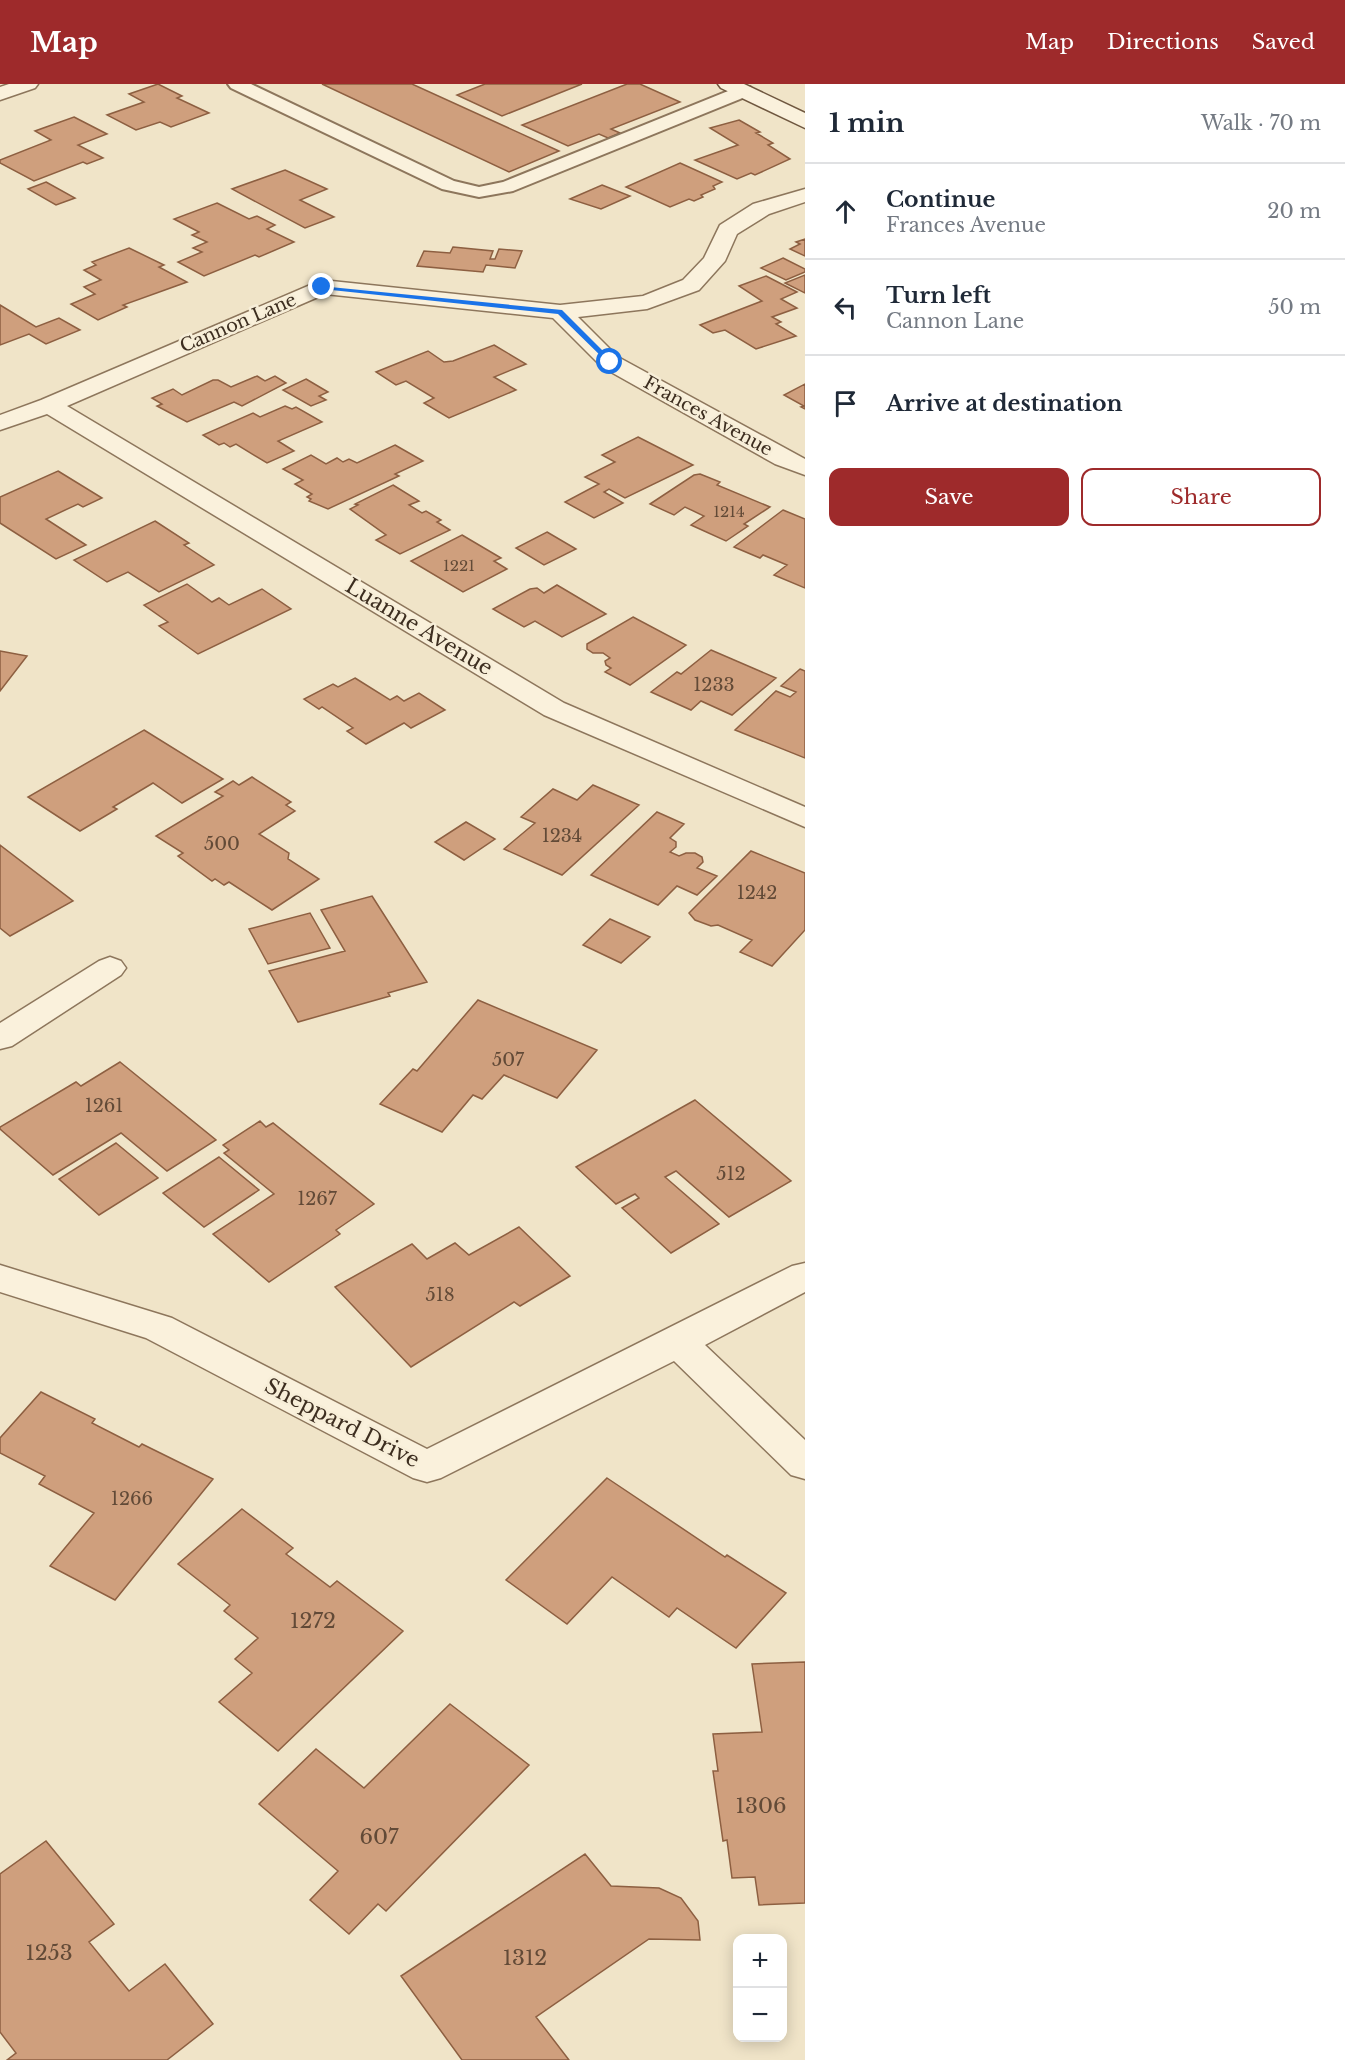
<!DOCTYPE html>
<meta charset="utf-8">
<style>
body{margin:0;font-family:"Libre Baskerville",serif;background:#f6f6f7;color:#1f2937}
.controls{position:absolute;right:18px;bottom:18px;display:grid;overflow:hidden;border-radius:12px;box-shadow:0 3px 15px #0003}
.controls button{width:54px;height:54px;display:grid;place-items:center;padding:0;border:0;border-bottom:2px solid #e0e1e3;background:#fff;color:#1f2937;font:30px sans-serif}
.stop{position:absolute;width:18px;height:18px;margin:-14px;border:4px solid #1a73e8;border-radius:50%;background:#fff}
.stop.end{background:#1a73e8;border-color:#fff;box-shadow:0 2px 6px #0008}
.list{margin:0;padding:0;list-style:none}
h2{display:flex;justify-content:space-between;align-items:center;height:78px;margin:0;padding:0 24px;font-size:26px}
h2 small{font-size:20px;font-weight:400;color:#747a83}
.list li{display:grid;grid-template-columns:39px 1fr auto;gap:18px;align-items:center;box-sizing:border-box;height:96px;padding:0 24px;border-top:2px solid #e0e1e3}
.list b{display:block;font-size:22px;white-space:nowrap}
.list p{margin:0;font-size:20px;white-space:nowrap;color:#747a83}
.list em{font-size:20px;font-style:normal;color:#747a83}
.actions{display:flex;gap:12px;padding:18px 24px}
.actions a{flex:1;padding:14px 0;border:2px solid #9e2a2b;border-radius:12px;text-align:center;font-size:21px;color:#9e2a2b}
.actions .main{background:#9e2a2b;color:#fff}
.icon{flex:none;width:33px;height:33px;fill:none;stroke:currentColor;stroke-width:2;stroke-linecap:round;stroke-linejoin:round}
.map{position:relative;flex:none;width:805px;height:1976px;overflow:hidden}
header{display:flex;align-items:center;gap:36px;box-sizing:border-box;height:84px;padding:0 30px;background:#9e2a2b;color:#fff}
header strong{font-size:28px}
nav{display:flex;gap:33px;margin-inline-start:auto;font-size:21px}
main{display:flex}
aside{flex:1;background:#fff}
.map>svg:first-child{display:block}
</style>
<header>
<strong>Map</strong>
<nav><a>Map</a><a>Directions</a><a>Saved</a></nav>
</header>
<main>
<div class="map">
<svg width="805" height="1976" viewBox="0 0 805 1976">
<rect width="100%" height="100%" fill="#f0e4c8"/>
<!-- building -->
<path fill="#cf9f7d" stroke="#8d5f41" stroke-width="1.5" d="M158 0 182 12 177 14 209 29 171 43 160 38 136 46 107 31 144 18 129 10Z
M322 0H412L559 67 509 88Z
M485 0H582L502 32 457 11Z
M627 0H640L680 18 611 45 620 49 608 54 599 50 568 62 522 41Z
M74 33 107 50 78 61 103 74 87 80 83 78 34 97 0 79V76L51 56 35 47Z
M739 36 760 48 756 49 773 59 768 61 790 75 755 91 751 89 737 95 695 76 738 61 710 44Z
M680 79 722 98 713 102 715 105 701 111 703 113 694 117 689 115 670 123 626 103Z
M285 86 327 105 300 116 334 133 305 144 232 105Z
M46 98 75 114 56 121 28 105Z
M602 101 630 112 601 125 570 115Z
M217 119 249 135 257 132 275 141 267 145 294 158 259 173 255 171 204 192 178 178 202 168 193 164 207 158 192 151 199 148 174 135Z
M805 155V172L790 165 800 160 796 158Z
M453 163 493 167 490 175H495L499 165 522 167 515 184 486 181 483 188 417 182 424 167 450 169Z
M129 164 164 181 159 183 187 198 123 221 127 223 98 236 71 220 95 210 84 203 101 196 84 186 96 181 92 178Z
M783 174 805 185V188L786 196 761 184Z
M805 191V209L785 199Z
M766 192 797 208 781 215 797 224 772 233 781 238 776 240 796 252 756 265 725 246 713 249 700 241 762 217 739 202Z
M0 221 36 243 59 234 80 246 46 260 29 250 0 261Z
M494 261 526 280 494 293 516 306 449 334 424 319 434 314 406 297 396 301 376 288 428 267 444 278 453 277Z
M257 292 265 297 275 292 286 299 242 322 234 318 187 338 157 322 162 320 152 314 173 305 182 311 213 296H218L231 303Z
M306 295 328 308 319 312 326 316 311 322 283 306Z
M805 300V325L801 323 804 322 784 311Z
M285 322 292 325 296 323 322 338 278 357 294 367 267 379 236 360 230 363 224 359 219 361 203 351 253 329 260 333Z
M638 353 693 381 625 414 609 405 604 408 623 419 594 434 565 418 599 400 585 393 615 378 602 371Z
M395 361 423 377 395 390 399 392 328 425 309 417 311 415 307 413 312 410 295 400 303 396 283 385 311 371 326 380 337 374 343 378 349 375 357 379Z
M58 387 102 414 83 423 78 420 46 435 86 461 56 475 0 439V413Z
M700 390 720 398 717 401 770 423 744 440 748 442 726 457 691 441 704 432 685 423 674 431 650 420 694 391Z
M393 401 419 417 409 421 422 429 426 427 441 436 437 438 450 446 400 470 376 456 386 451 350 425 358 421 355 420Z
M783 426 805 435V504L774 491 787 481 763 471 760 474 734 463Z
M155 437 189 459 184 461 214 481 159 508 128 488 107 498 74 476Z
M547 448 576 465 544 481 516 464Z
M462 451 501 474 494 477 507 485 463 508 411 477Z
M187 500 212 518 219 514 229 521 262 505 291 525 198 570 159 542 168 538 144 521Z
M557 501 606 530 562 553 535 537 524 543 493 525 530 505 537 504 544 509Z
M633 533 686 561 630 601 605 588 611 584 606 581 605 577 610 574 603 569H593L587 565V560Z
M711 566 776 594 732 631 701 617 691 626 651 608 677 588 681 590Z
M0 567 27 572 0 607Z
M800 585 805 587V674L735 646 776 607 790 613 796 608 781 602Z
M355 594 390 616 397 612 404 617 419 609 445 626 411 644 404 639 366 660 347 647 353 644 322 623 319 625 304 615 333 600 338 603Z
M144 646 223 695 182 719 153 699 113 723 117 725 80 747 28 713Z
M252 693 291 718 286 721 295 727 259 750 289 769 288 775 319 795 272 826 229 798 224 801 215 795 212 797 178 772 183 769 156 752 223 712 215 708 233 697 239 701Z
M593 701 639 721 562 791 504 765 535 739 521 733 553 705 577 716Z
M657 728 684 740 670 754 676 758V763L670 768 679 772 686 769H695L702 773 703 778 697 784 717 792 697 811 677 802 658 821 591 791Z
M466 738 495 755 464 776 435 758Z
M0 761 73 817 10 852 0 844Z
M751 767 805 789V846L772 882 740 868 752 856 718 841 711 842 695 836 689 829Z
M372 812 427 898 388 909 390 912 298 938 269 887 345 867 321 826Z
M310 829 330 864 268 880 249 845Z
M610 835 650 853 621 879 583 861Z
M478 916 597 966 557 1014 504 991 482 1015 473 1011 442 1048 380 1020 413 985 417 987Z
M120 978 216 1056 167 1087 121 1049 53 1091 0 1045V1043L76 998 81 1002Z
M695 1016 791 1097 729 1133 676 1087 665 1093 719 1140 671 1169 622 1124 639 1114 635 1110 616 1120 576 1083Z
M260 1037 266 1043 273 1039 374 1120 336 1146 340 1150 269 1198 213 1150 274 1110 224 1069 229 1066 223 1061Z
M116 1059 158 1094 99 1131 59 1095Z
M219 1073 259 1106 204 1143 163 1109Z
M519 1143 570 1192 520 1222 514 1218 411 1283 335 1203 412 1160 427 1175 455 1159 469 1171Z
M41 1308 95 1335 92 1339 139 1363 142 1360 213 1395 115 1516 50 1482 94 1429 39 1400 45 1392 0 1369V1354Z
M607 1394 725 1473 727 1471 786 1509 736 1564 677 1524 669 1533 612 1493 567 1540 506 1496Z
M242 1425 293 1464 286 1470 330 1503 337 1497 403 1547 278 1667 219 1618 252 1589 235 1575 258 1554 224 1527 230 1521 178 1480Z
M805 1578V1819L759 1821 755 1793 732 1794 727 1756 723 1757 713 1687H718L713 1650 762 1648 752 1580Z
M450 1620 529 1681 386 1827 378 1820 349 1850 310 1816 338 1787 259 1720 316 1665 364 1704Z
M46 1757 114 1840 89 1858 129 1907 165 1880 213 1940 167 1976H7L16 1969 0 1948V1790Z
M585 1770 611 1802 659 1804 681 1814 698 1837 700 1856 649 1855 536 1933 569 1976H462L401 1892Z"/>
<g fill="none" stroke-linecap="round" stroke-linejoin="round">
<defs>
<path id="lane" d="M228 0H251L454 97 479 103 503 98 738 3H750L753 7 750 11 513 107 479 113 442 105 231 4Z"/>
<path id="street" d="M9 0H38L35 4 0 16V3Z
M805 105V118L769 130 737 150 725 177 699 206 647 225 578 233 618 273 805 375V391L775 380 602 283 553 234 325 210 67 322 564 619 805 723V743L544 631 47 330 0 346V331L41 316 322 196 560 221 643 212 683 196 704 174 720 141 753 120Z
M110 873 121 877 126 884 121 891 12 962 0 965V939L99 877Z
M805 1179V1208L705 1261 805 1356V1395L791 1391 674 1277 441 1394 427 1398 413 1394 146 1254 0 1208V1181L172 1234 427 1365 792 1182Z"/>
<path id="secondary" d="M718 0H744L805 29V44L721 4Z"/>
</defs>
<!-- lane casing -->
<use href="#lane" stroke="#8d765c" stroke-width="4"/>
<!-- street casing -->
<use href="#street" stroke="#8d765c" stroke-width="3"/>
<!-- secondary casing -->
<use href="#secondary" stroke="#6f573f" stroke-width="3"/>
<!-- lane -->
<use href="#lane" fill="#faf1dc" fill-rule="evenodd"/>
<!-- street -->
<use href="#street" fill="#faf1dc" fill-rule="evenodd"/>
<!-- secondary -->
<use href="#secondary" fill="#faf1dc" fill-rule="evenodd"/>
</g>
<!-- route -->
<path fill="#1a73e8" d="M320 202 562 226 614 278 608 279 558 230 322 205Z"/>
<g text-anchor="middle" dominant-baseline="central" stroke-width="5" stroke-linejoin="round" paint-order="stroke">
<!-- far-number labels -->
<g font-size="15" fill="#624a37">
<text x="729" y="427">1214</text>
<text x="459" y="481">1221</text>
</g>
<!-- far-street labels -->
<g font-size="18" fill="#3d2e20" stroke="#f7eed8">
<text transform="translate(238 239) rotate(-23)">Cannon Lane</text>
<text transform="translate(708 332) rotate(29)">Frances Avenue</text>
</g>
<!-- number labels -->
<g font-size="18" fill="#624a37">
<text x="714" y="601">1233</text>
<text x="562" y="752">1234</text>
<text x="222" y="760">500</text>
<text x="757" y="809">1242</text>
<text x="508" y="976">507</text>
<text x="104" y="1022">1261</text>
<text x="731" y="1090">512</text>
<text x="317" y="1115">1267</text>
<text x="440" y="1211">518</text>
<text x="132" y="1415">1266</text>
</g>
<!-- street labels -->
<g font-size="21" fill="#3d2e20" stroke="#f7eed8">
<text transform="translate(419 543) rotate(31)">Luanne Avenue</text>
<text transform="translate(342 1339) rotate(27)">Sheppard Drive</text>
</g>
<!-- near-number labels -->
<g font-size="21" fill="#624a37">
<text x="313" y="1537">1272</text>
<text x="761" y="1722">1306</text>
<text x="379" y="1753">607</text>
<text x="49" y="1869">1253</text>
<text x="525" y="1874">1312</text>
</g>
</g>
</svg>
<div class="controls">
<button>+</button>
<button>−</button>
</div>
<div class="stop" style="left:610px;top:278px"></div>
<div class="stop end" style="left:322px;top:203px"></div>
</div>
<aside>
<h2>1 min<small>Walk · 70 m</small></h2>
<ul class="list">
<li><svg class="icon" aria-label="ahead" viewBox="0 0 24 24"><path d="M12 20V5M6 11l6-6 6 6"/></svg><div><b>Continue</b><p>Frances Avenue</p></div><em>20 m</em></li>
<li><svg class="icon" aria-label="left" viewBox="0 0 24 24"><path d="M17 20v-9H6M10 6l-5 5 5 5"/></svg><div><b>Turn left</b><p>Cannon Lane</p></div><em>50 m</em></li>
<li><svg class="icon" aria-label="arrive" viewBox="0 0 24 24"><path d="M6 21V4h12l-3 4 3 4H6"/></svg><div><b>Arrive at destination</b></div></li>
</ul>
<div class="actions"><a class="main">Save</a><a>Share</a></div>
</aside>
</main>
